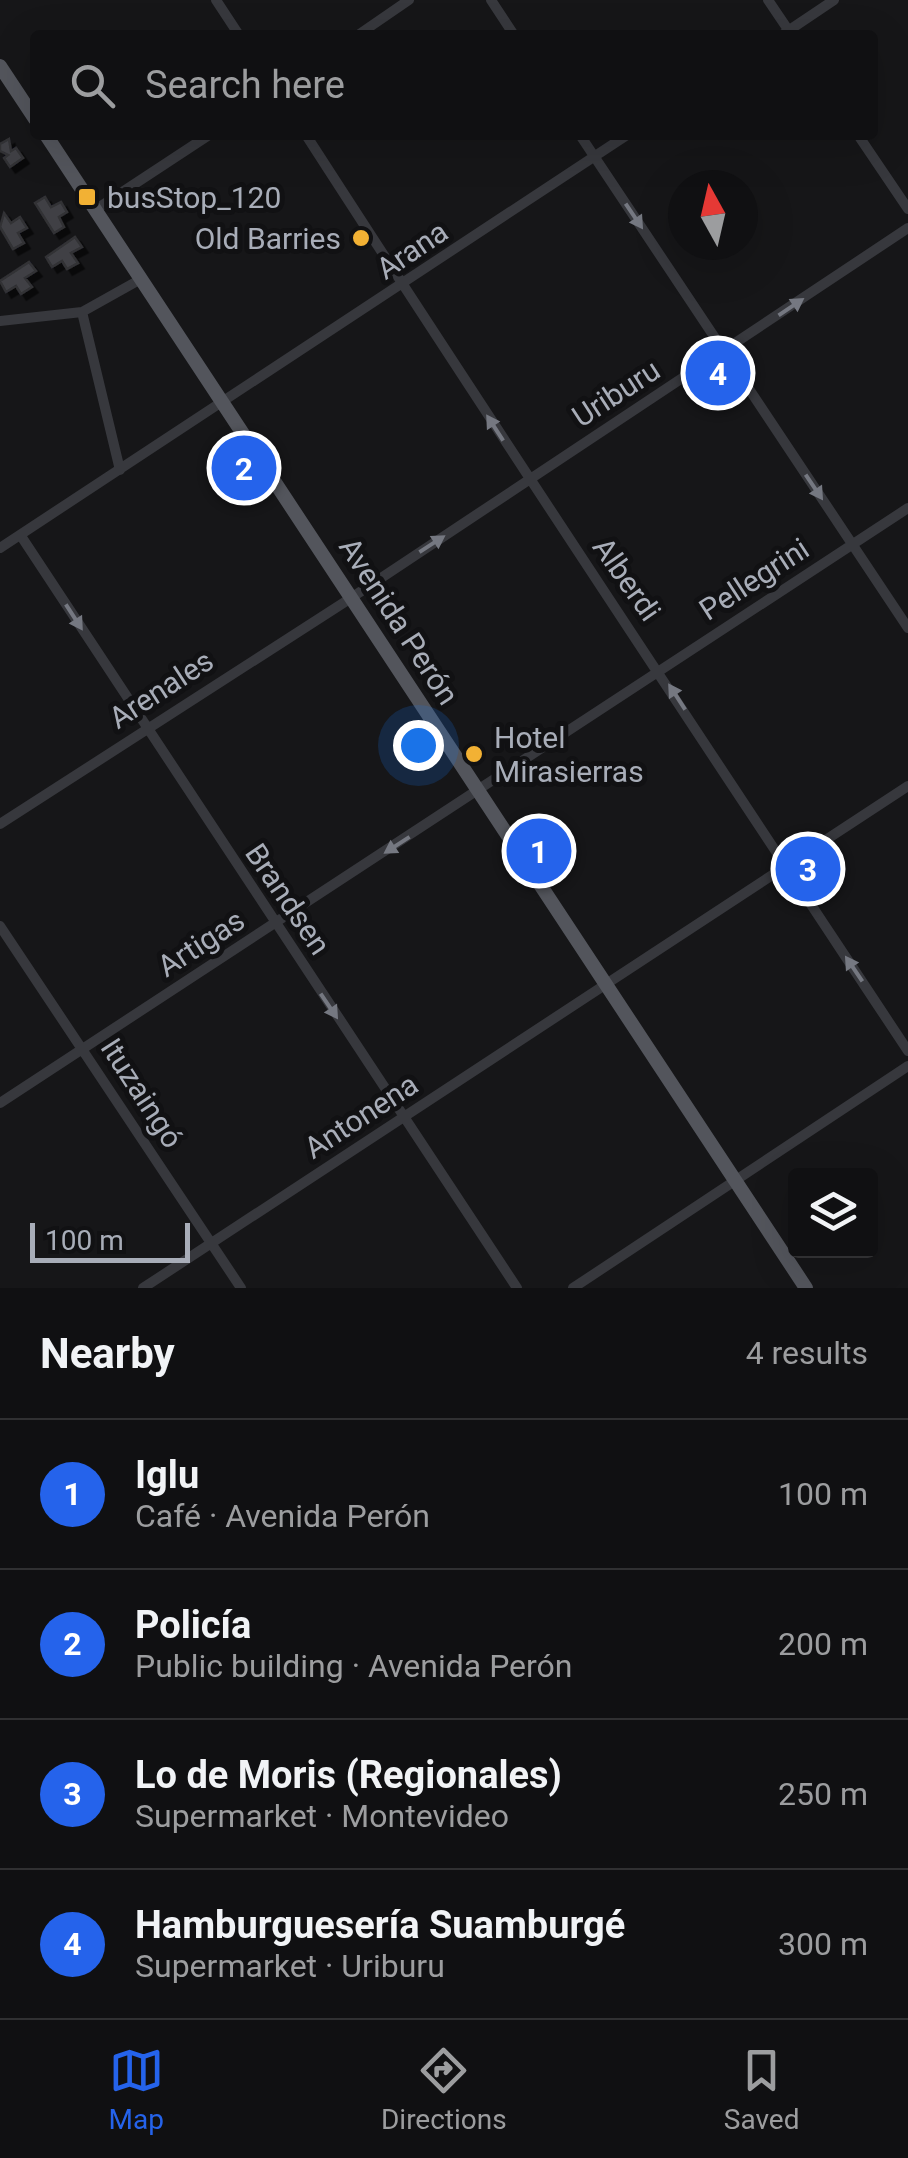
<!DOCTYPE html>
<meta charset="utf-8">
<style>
body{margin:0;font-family:Roboto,sans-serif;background:#1e1e20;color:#f1f3f6}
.controls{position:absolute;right:30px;bottom:30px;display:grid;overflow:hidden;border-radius:10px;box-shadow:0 10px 40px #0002}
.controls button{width:90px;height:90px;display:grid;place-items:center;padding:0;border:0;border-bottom:2px solid #303032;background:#101012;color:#f1f3f6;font:50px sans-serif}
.compass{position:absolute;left:668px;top:170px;width:90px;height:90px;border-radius:50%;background:#101012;box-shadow:0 10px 40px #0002;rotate:352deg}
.scale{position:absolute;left:30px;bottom:25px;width:160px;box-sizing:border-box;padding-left:10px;border:5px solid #a8adb8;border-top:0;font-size:28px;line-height:35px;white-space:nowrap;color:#a8adb8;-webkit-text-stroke:8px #111113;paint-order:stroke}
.you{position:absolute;left:418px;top:745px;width:35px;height:35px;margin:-25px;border:8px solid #fff;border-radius:50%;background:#1a73e8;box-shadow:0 0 0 15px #1a73e833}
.badge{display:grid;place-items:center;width:65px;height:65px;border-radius:50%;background:#2563eb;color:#fff;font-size:32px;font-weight:700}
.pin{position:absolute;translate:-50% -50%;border:5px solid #fff;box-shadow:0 2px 10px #0006}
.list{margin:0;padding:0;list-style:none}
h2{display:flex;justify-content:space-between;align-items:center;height:130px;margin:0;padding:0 40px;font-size:42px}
h2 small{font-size:32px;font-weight:400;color:#9c9d9f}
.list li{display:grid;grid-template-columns:65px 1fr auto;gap:30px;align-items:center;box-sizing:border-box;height:150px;padding:0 40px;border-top:2px solid #303032}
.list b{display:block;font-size:38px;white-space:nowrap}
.list p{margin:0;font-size:32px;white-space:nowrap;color:#9c9d9f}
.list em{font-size:32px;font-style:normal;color:#9c9d9f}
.icon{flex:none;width:55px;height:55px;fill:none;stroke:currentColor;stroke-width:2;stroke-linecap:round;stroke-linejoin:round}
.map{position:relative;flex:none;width:908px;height:1288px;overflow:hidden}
.search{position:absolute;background:#101012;box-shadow:0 10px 40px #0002;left:30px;right:30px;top:30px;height:110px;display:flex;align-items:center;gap:25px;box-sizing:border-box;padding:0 35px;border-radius:10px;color:#9c9d9f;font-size:38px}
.sheet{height:730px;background:#101012}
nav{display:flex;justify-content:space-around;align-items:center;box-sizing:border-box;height:140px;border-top:2px solid #303032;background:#101012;font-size:28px;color:#9c9d9f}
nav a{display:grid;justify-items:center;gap:5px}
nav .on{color:#2563eb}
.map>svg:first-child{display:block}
</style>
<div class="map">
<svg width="908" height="1288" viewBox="0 0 908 1288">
<defs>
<filter id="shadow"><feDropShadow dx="5.5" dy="5.5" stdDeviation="0" flood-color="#0009"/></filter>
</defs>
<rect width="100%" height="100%" fill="#161618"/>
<!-- building -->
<path fill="#404145" stroke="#303034" stroke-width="2.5" filter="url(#shadow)" d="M9 139 11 151 16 148 23 158 10 167 4 158 8 155 0 151V144Z
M45 197 51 207 61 202 67 212 59 217 64 227 54 233 35 203Z
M4 213 11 223 20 217 27 228 18 233 24 243 13 249 0 227Z
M75 237 82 247 71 253 78 263 67 269 62 261 52 267 46 257Z
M29 262 36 271 25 278 32 287 21 294 16 286 6 292 0 281Z"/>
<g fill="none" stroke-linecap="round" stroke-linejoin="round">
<!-- minor -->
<path stroke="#37383d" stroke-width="10" d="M216 0 239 35
M491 0 514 35
M768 0 791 34
M358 35 409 0
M782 35 834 0
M306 135C504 442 706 746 908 1051
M580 135 908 628
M858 135 908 209
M95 210 209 135
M82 312 120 470
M0 321 82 312 141 279
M21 536 517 1288
M0 548 627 135
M0 824 351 598 908 228
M0 926 241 1288
M0 1103 908 508
M143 1288 908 786
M573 1288 908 1066"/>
<!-- major -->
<path stroke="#53555c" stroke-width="14" d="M0 66 35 119
M46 135 806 1288"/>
</g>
<!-- one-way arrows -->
<defs><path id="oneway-solid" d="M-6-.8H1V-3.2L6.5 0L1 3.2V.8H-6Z" transform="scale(2.5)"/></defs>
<g fill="#757881">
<use href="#oneway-solid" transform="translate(634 216) rotate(56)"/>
<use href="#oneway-solid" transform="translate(791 307) rotate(-34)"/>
<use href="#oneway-solid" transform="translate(495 428) rotate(-123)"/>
<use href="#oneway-solid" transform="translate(814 487) rotate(56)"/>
<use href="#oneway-solid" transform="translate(432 544) rotate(-33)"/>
<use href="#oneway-solid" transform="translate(74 617) rotate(57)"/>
<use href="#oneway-solid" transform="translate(677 697) rotate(-123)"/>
<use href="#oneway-solid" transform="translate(397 845) rotate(147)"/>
<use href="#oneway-solid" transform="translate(854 969) rotate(-124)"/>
<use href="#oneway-solid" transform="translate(329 1006) rotate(56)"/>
</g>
<!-- markers -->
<g fill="#f2b134" stroke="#111113" stroke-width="4">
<rect x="77" y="187" width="20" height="20" rx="5"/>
<circle cx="361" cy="238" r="10"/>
<circle cx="474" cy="754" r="10"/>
</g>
<g text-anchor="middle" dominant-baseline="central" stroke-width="10" stroke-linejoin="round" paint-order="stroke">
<!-- poi labels -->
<g font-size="30" fill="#a8adb8" stroke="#111113" text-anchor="start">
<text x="107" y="197">busStop_120</text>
<text x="341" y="238" text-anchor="end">Old Barries</text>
<text x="494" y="737">Hotel<tspan x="494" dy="34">Mirasierras</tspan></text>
</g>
<!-- street labels -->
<g font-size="30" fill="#a8adb8" stroke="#111113">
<text transform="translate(412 250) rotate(-34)">Arana</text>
<text transform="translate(616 393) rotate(-33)">Uriburu</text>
<text transform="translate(627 579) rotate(55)">Alberdi</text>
<text transform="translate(754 579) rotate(-33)">Pellegrini</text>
<text transform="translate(399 621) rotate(57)">Avenida Perón</text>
<text transform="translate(161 689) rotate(-33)">Arenales</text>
<text transform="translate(288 899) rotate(56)">Brandsen</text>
<text transform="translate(201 943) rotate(-33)">Artigas</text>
<text transform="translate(142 1093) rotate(57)">Ituzaingó</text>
<text transform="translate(361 1116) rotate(-33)">Antonena</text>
</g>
</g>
</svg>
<div class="controls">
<button><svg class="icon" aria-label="layers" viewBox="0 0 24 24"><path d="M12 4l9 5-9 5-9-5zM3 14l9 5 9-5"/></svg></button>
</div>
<svg class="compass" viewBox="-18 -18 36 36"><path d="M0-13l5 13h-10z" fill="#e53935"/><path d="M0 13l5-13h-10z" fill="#9c9d9f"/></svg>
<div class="scale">100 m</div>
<div class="you"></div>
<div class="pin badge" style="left:539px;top:851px">1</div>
<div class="pin badge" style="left:244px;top:468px">2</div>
<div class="pin badge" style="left:808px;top:869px">3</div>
<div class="pin badge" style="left:718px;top:373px">4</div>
<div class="search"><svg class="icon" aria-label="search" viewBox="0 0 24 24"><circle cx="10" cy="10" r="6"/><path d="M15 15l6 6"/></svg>Search here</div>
</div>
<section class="sheet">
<h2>Nearby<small>4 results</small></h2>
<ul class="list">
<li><span class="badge">1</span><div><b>Iglu</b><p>Café · Avenida Perón</p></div><em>100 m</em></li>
<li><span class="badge">2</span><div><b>Policía</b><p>Public building · Avenida Perón</p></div><em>200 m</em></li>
<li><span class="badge">3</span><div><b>Lo de Moris (Regionales)</b><p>Supermarket · Montevideo</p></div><em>250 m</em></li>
<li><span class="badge">4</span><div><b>Hamburguesería Suamburgé</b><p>Supermarket · Uriburu</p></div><em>300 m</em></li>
</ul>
</section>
<nav>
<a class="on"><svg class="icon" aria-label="map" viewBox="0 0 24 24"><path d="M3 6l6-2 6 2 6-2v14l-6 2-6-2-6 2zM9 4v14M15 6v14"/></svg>Map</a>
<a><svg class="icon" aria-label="directions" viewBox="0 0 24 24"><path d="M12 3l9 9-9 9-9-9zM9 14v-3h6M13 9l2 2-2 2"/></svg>Directions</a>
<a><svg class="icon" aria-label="saved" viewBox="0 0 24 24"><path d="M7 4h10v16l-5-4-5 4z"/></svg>Saved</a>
</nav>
